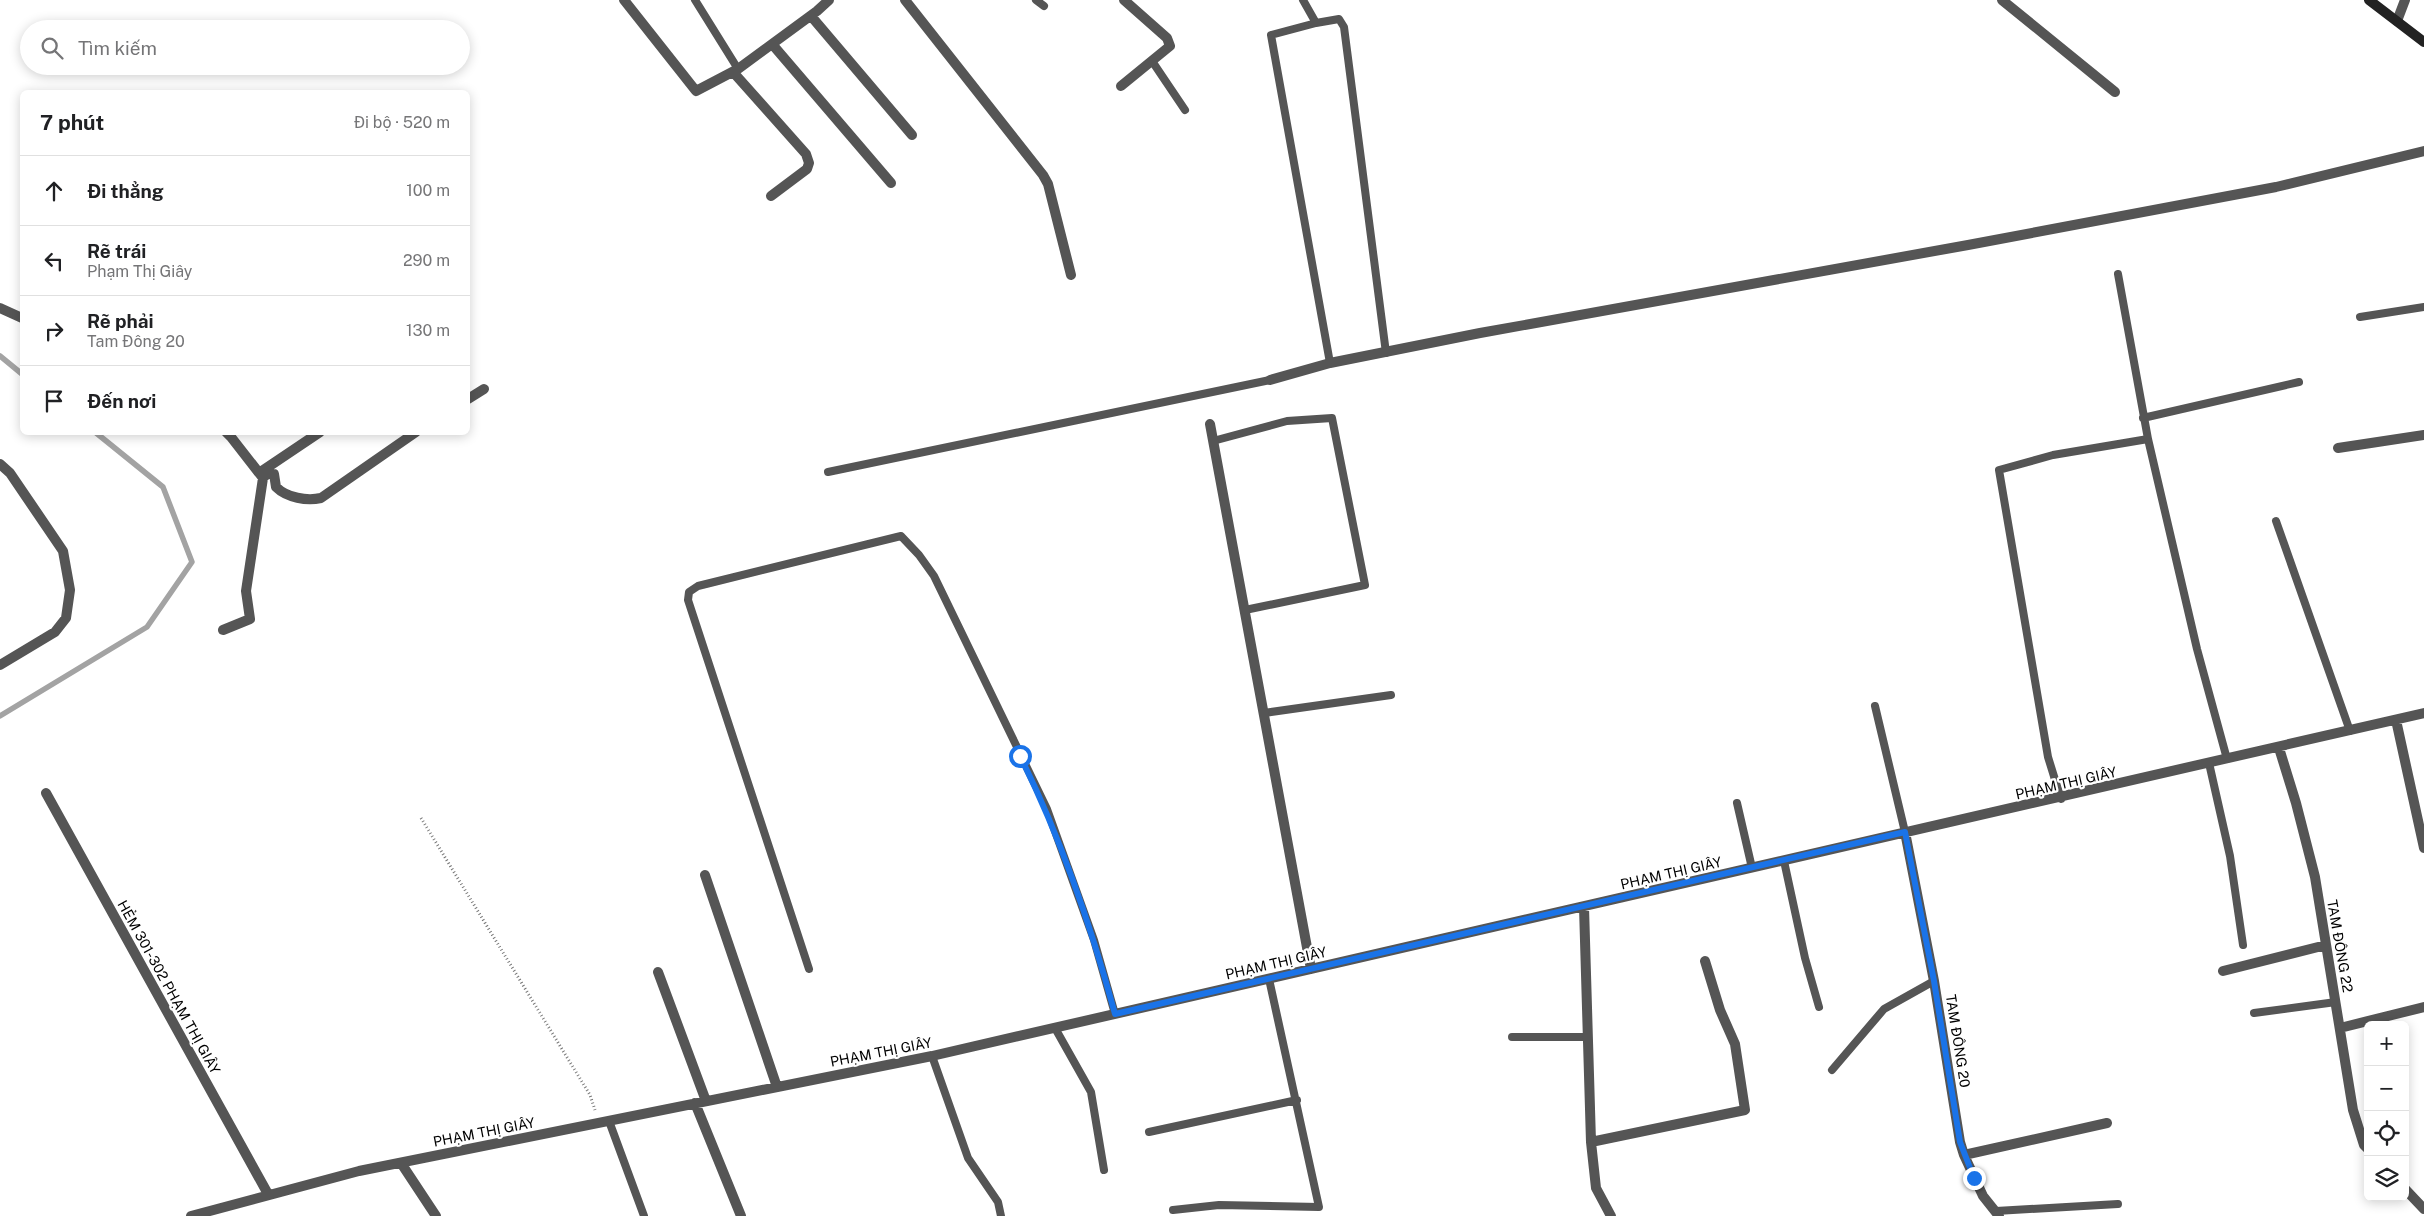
<!DOCTYPE html>
<html lang="vi">
<meta charset="utf-8">
<style>
body{margin:0;font-family:"Public Sans",sans-serif;background:#f6f6f6;color:#202124}
.controls{position:absolute;right:15px;bottom:15px;display:grid;overflow:hidden;border-radius:8px;box-shadow:0 2px 12px #0003}
.controls button{width:45px;height:45px;display:grid;place-items:center;padding:0;border:0;border-bottom:1px solid #e0e0e0;background:#fff;color:#202124;font:25px sans-serif}
.stop{position:absolute;width:15px;height:15px;margin:-11px;border:4px solid #1a73e8;border-radius:50%;background:#fff}
.stop.end{background:#1a73e8;border-color:#fff;box-shadow:0 1px 5px #0008}
.list{margin:0;padding:0;list-style:none}
h2{display:flex;justify-content:space-between;align-items:center;height:65px;margin:0;padding:0 20px;font-size:21px}
h2 small{font-size:16px;font-weight:400;color:#757577}
.list li{display:grid;grid-template-columns:32px 1fr auto;gap:15px;align-items:center;box-sizing:border-box;height:70px;padding:0 20px;border-top:1px solid #e0e0e0}
.list b{display:block;font-size:19px;white-space:nowrap}
.list p{margin:0;font-size:16px;white-space:nowrap;color:#757577}
.list em{font-size:16px;font-style:normal;color:#757577}
.icon{flex:none;width:28px;height:28px;fill:none;stroke:currentColor;stroke-width:2;stroke-linecap:round;stroke-linejoin:round}
.map{position:relative;flex:none;width:2424px;height:1216px;overflow:hidden}
.search{position:absolute;background:#fff;box-shadow:0 2px 12px #0003;left:20px;top:20px;width:450px;height:55px;display:flex;align-items:center;gap:12px;box-sizing:border-box;padding:0 18px;border-radius:28px;color:#757577;font-size:19px}
.panel{position:absolute;background:#fff;box-shadow:0 2px 12px #0003;left:20px;top:90px;width:450px;height:345px;border-radius:8px}
.map>svg:first-child{display:block}
</style>
<div class="map">
<svg width="2424" height="1216" viewBox="0 0 2424 1216">
<rect width="100%" height="100%" fill="#fff"/>
<g fill="none" stroke-linecap="round" stroke-linejoin="round">
<!-- stream -->
<path stroke="#a3a3a3" stroke-width="5.5" d="M0 356 22 374
M0 716 147 627 192 562 163 487 95 432"/>
<!-- path -->
<path stroke="#777" stroke-width="3" stroke-dasharray="1 2.5" stroke-linecap="butt" d="M421 818 590 1095 595 1110"/>
<!-- lane -->
<path stroke="#555" stroke-width="8" d="M695 0 738 69
M1036 0 1044 6
M1303 0 1316 23 1339 19 1344 27 1386 353
M1316 23 1271 35 1330 363
M1152 61 1185 110
M2118 274 2148 439
M2360 317 2424 307
M2143 418 2299 382
M1213 441 1287 421 1332 418 1365 585 1245 610
M828 472 1270 380
M2276 521 2350 731
M1875 706 1905 832
M1264 713 1391 695
M2209 763 2230 856 2243 945
M2061 799 2048 757 1999 470 2053 455 2148 439 2197 649 2227 759
M1737 803 1752 868
M1784 861 1805 958 1819 1007
M809 969 688 600 689 592 698 586 901 536 919 555 934 576 1047 809 1094 940 1115 1014
M2254 1013 2336 1002
M1055 1028 1091 1092 1104 1170
M1512 1037H1587
M932 1056 968 1158 998 1202 1001 1216
M1832 1070 1884 1009 1934 981
M609 1121 644 1216
M1149 1132 1297 1100
M1173 1210 1219 1205 1319 1207 1269 979
M1996 1211 2118 1204"/>
<!-- street -->
<path stroke="#555" stroke-width="10" d="M624 0 696 91 738 69 817 11 829 0
M905 0 1043 175 1048 184 1071 275
M2002 0 2115 92
M811 16 912 135
M2397 21 2405 0
M772 44 891 183
M733 72 806 154 809 163 807 169 771 196
M1121 86 1170 46 1167 38 1124 0
M0 308 22 318
M1270 380 1330 363 1480 333 1968 245 2276 187 2424 151
M468 399 484 389
M1210 424 1311 969
M2338 448 2424 435
M0 464 10 473 63 551 70 590 66 618 55 632 0 665
M259 473 320 432
M263 478 267 474H274L276 487C287 498 307 501 321 498L416 432
M223 630 250 619 246 591 263 478 231 437 226 432
M2396 720 2424 848
M2279 748 2296 803 2315 877 2353 1110 2364 1145 2368 1149
M46 793 268 1194
M1905 832 1934 981 1960 1142 1964 1155 1983 1196 1999 1216
M705 875 777 1087
M1584 907 1591 1142 1596 1188 1611 1216
M2223 971 2326 945
M658 972 706 1101
M2340 1028 2424 1007
M695 1103 741 1216
M1591 1142 1745 1110 1735 1044 1720 1010 1705 961
M1964 1155 2107 1123
M401 1163 436 1216
M2405 1189 2424 1209
M191 1216 359 1171 932 1056 2424 713"/>
<!-- secondary -->
<path stroke="#222" stroke-width="10" d="M2369 0 2424 42"/>
</g>
<g fill="none" stroke-linecap="round" stroke-linejoin="round">
<!-- route -->
<path stroke="#1a73e8" stroke-width="6" d="M1020 756C1061 838 1091 926 1115 1014L1905 832 1934 981 1960 1142 1974 1178"/>
</g>
<g text-anchor="middle" dominant-baseline="central" stroke-width="4.5" stroke-linejoin="round" paint-order="stroke">
<!-- street labels -->
<g font-size="14" fill="#000" stroke="#fff">
<text transform="translate(2066 783) rotate(-13)">PHẠM THỊ GIÂY</text>
<text transform="translate(1671 873) rotate(-13)">PHẠM THỊ GIÂY</text>
<text transform="translate(2340 946) rotate(80)">TAM ĐÔNG 22</text>
<text transform="translate(1276 963) rotate(-13)">PHẠM THỊ GIÂY</text>
<text transform="translate(169 987) rotate(61)">HẺM 301-302 PHẠM THỊ GIÂY</text>
<text transform="translate(1958 1041) rotate(81)">TAM ĐÔNG 20</text>
<text transform="translate(881 1052) rotate(-11)">PHẠM THỊ GIÂY</text>
<text transform="translate(484 1132) rotate(-11)">PHẠM THỊ GIÂY</text>
</g>
</g>
</svg>
<div class="controls">
<button>+</button>
<button>−</button>
<button><svg class="icon" aria-label="locate" viewBox="0 0 24 24"><circle cx="12" cy="12" r="6"/><path d="M12 2v4M12 18v4M2 12h4M18 12h4"/></svg></button>
<button><svg class="icon" aria-label="layers" viewBox="0 0 24 24"><path d="M12 4l9 5-9 5-9-5zM3 14l9 5 9-5"/></svg></button>
</div>
<div class="stop" style="left:1020px;top:756px"></div>
<div class="stop end" style="left:1974px;top:1178px"></div>
<div class="search"><svg class="icon" aria-label="search" viewBox="0 0 24 24"><circle cx="10" cy="10" r="6"/><path d="M15 15l6 6"/></svg>Tìm kiếm</div>
<section class="panel">
<h2>7 phút<small>Đi bộ · 520 m</small></h2>
<ul class="list">
<li><svg class="icon" aria-label="ahead" viewBox="0 0 24 24"><path d="M12 20V5M6 11l6-6 6 6"/></svg><div><b>Đi thẳng</b></div><em>100 m</em></li>
<li><svg class="icon" aria-label="left" viewBox="0 0 24 24"><path d="M17 20v-9H6M10 6l-5 5 5 5"/></svg><div><b>Rẽ trái</b><p>Phạm Thị Giây</p></div><em>290 m</em></li>
<li><svg class="icon" aria-label="right" viewBox="0 0 24 24"><path d="M7 20v-9h11M14 6l5 5-5 5"/></svg><div><b>Rẽ phải</b><p>Tam Đông 20</p></div><em>130 m</em></li>
<li><svg class="icon" aria-label="arrive" viewBox="0 0 24 24"><path d="M6 21V4h12l-3 4 3 4H6"/></svg><div><b>Đến nơi</b></div></li>
</ul>
</section>
</div>
